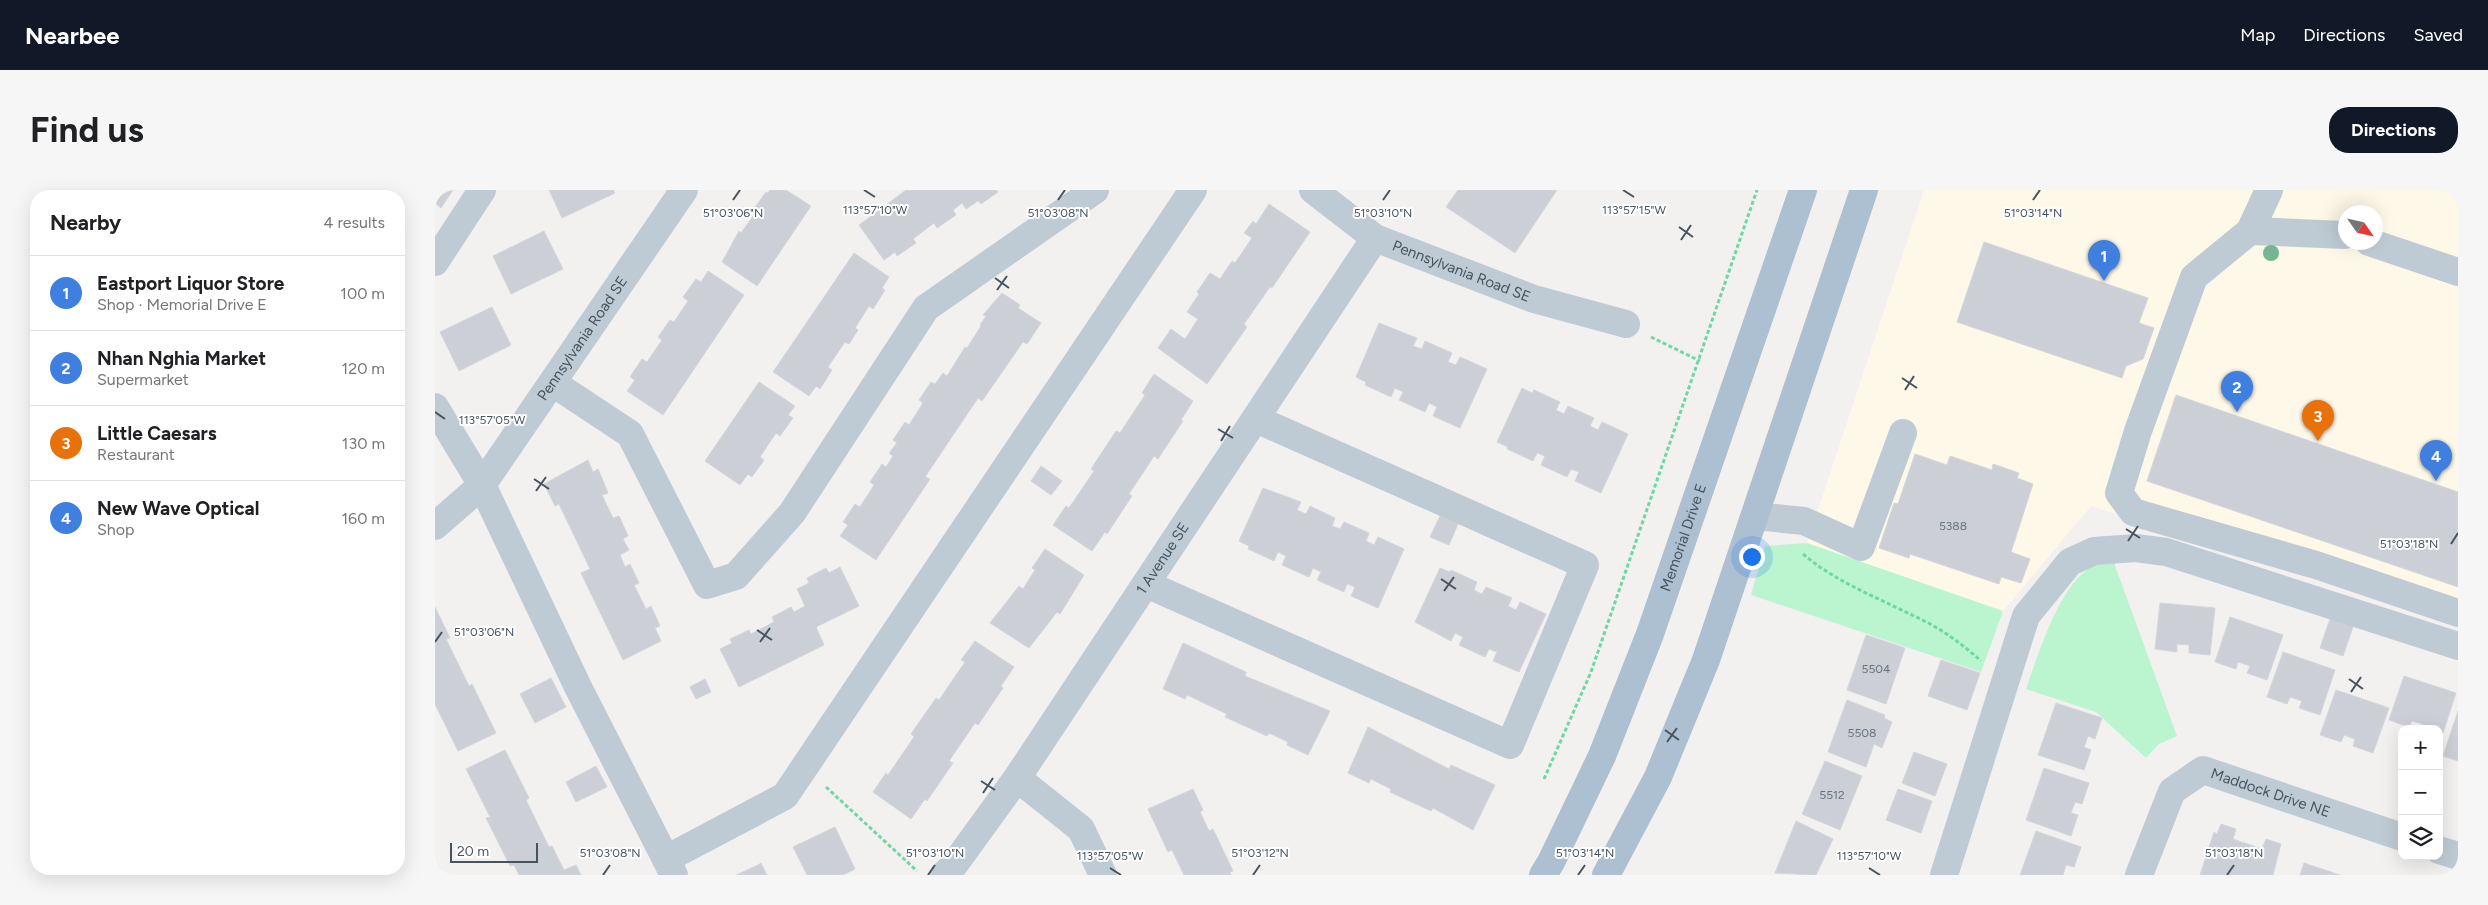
<!DOCTYPE html>
<meta charset="utf-8">
<style>
body{margin:0;font-family:Figtree,sans-serif;background:#f6f6f6;color:#202124}
.controls{position:absolute;right:15px;bottom:15px;display:grid;overflow:hidden;border-radius:10px;box-shadow:0 5px 20px #0002}
.controls button{width:45px;height:45px;display:grid;place-items:center;padding:0;border:0;border-bottom:1px solid #e0e0e0;background:#fff;color:#202124;font:25px sans-serif}
.compass{position:absolute;left:1903px;top:15px;width:45px;height:45px;border-radius:50%;background:#fff;box-shadow:0 5px 20px #0002;rotate:124deg}
.scale{position:absolute;left:15px;bottom:12px;width:88px;box-sizing:border-box;padding-left:5px;border:2px solid #465460;border-top:0;font-size:14px;line-height:18px;white-space:nowrap;color:#465460;-webkit-text-stroke:4px #fff;paint-order:stroke}
.you{position:absolute;left:1316px;top:366px;width:18px;height:18px;margin:-12px;border:4px solid #fff;border-radius:50%;background:#1a73e8;box-shadow:0 0 0 8px #1a73e833}
.badge{display:grid;place-items:center;width:32px;height:32px;border-radius:50%;background:#111827;color:#fff;font-size:16px;font-weight:700}
.pin{position:absolute;translate:-50% -41px;filter:drop-shadow(0 1px 2px #0008)}
.pin::after{content:'';position:absolute;top:26px;width:18px;height:15px;background:inherit;clip-path:polygon(0 0,100% 0,50% 100%)}
.list{margin:0;padding:0;list-style:none}
h2{display:flex;justify-content:space-between;align-items:center;height:65px;margin:0;padding:0 20px;font-size:21px}
h2 small{font-size:16px;font-weight:400;color:#757577}
.list li{display:grid;grid-template-columns:32px 1fr auto;gap:15px;align-items:center;box-sizing:border-box;height:75px;padding:0 20px;border-top:1px solid #e0e0e0}
.list b{display:block;font-size:19px;white-space:nowrap}
.list p{margin:0;font-size:16px;white-space:nowrap;color:#757577}
.list em{font-size:16px;font-style:normal;color:#757577}
.icon{flex:none;width:28px;height:28px;fill:none;stroke:currentColor;stroke-width:2;stroke-linecap:round;stroke-linejoin:round}
.map{position:relative;flex:none;width:2023px;height:685px;overflow:hidden;border-radius:20px}
header{display:flex;align-items:center;gap:30px;box-sizing:border-box;height:70px;padding:0 25px;background:#111827;color:#fff}
header strong{font-size:24px}
nav{display:flex;gap:28px;margin-inline-start:auto;font-size:18px}
.intro{display:flex;align-items:center;justify-content:space-between;box-sizing:border-box;height:120px;padding:0 30px}
h1{margin:0;font-size:35px}
.button{padding:12px 22px;border-radius:20px;background:#111827;color:#fff;font-size:18px;font-weight:700}
main{display:flex;gap:30px;padding:0 30px}
aside{flex:1;background:#fff;border-radius:20px;box-shadow:0 5px 20px #0002}
.map>svg:first-child{display:block}
</style>
<header>
<strong>Nearbee</strong>
<nav><a>Map</a><a>Directions</a><a>Saved</a></nav>
</header>
<div class="intro"><h1>Find us</h1><a class="button">Directions</a></div>
<main>
<aside>
<h2>Nearby<small>4 results</small></h2>
<ul class="list">
<li><span class="badge" style="background:#3f7fe0">1</span><div><b>Eastport Liquor Store</b><p>Shop · Memorial Drive E</p></div><em>100 m</em></li>
<li><span class="badge" style="background:#3f7fe0">2</span><div><b>Nhan Nghia Market</b><p>Supermarket</p></div><em>120 m</em></li>
<li><span class="badge" style="background:#e8710a">3</span><div><b>Little Caesars</b><p>Restaurant</p></div><em>130 m</em></li>
<li><span class="badge" style="background:#3f7fe0">4</span><div><b>New Wave Optical</b><p>Shop</p></div><em>160 m</em></li>
</ul>
</aside>
<div class="map">
<svg width="2023" height="685" viewBox="0 0 2023 685">
<rect width="100%" height="100%" fill="#f3f0f0"/>
<!-- commercial -->
<path fill="#fef8e9" fill-rule="evenodd" d="M1489 0H2023V434L1656 316 1568 421 1372 353ZM1910 22H1940V52H1910Z"/>
<!-- green -->
<path fill="#baf5d0" d="M1372 353 1568 421 1546 482 1316 405 1330 356Z
M1678 370 1742 546 1724 554 1711 568 1661 522 1591 499C1603 465 1624 396 1656 377 1662 374 1671 372 1678 370Z"/>
<!-- building -->
<path fill="#cccfd6" stroke="#d4d6dc" d="M0 0H18L6 18 0 13Z
M114 0H178L180 3 127 28Z
M335 0H351L376 16 322 96 287 72 304 41 306 43 321 22 318 20 331 2 333 3Z
M471 0H561L563 2 546 14 543 11 531 19 527 13 518 20 521 25 502 38 499 33 478 49 481 53 462 66 460 62 449 70 424 35Z
M1023 0H1122L1080 63 1011 17Z
M834 14 875 42 837 98 835 97 809 134 812 137 772 194 723 158 736 139 750 149 763 129 752 122 764 104 762 102 775 83 785 89 797 71 800 73 817 48 809 43 818 31 821 34Z
M109 41 128 79 76 104 58 66Z
M1549 52 1713 108 1704 133 1719 138 1708 169 1691 176 1687 188 1522 132Z
M419 63 454 87 447 98 450 100 438 119 434 116 420 138 423 140 414 154 410 152 393 177 397 180 385 199 381 196 374 206 338 182Z
M273 81 309 105 228 225 192 201 200 190 195 187 207 169 212 172 227 150 223 147 235 130 239 132 253 111 248 107 261 89 266 92Z
M567 103 585 115 583 118 606 133 592 154 588 152 547 211 543 208 490 287 495 289 441 370 405 346 413 335 408 332 420 314 425 317 439 295 435 292 447 274 451 277 458 266 454 263 462 253 458 250 470 232 474 235 488 213 484 210 496 192 500 194 508 183 512 186 530 157 532 158 546 136 545 135 551 126 548 125Z
M57 117 76 155 24 181 5 142Z
M944 133 982 148 978 156 987 159 990 151 1017 163 1013 172 1021 175 1025 167 1052 179 1025 238 998 226 1002 217 994 213 990 222 964 210 968 202 960 198 956 207 930 195 931 192 921 187Z
M719 184 758 211 746 230 748 231 723 269 719 266 694 304 697 306 672 344 670 342 657 361 618 335 631 316 634 318 659 281 656 279 681 241 685 243 710 205 707 203Z
M324 192 360 216 353 225 358 228 345 246 341 243 325 267 329 270 317 287 313 284 305 295 270 271Z
M1087 198 1097 203 1099 200 1125 212 1121 220 1129 224 1133 216 1159 228 1155 236 1163 240 1167 232 1193 244 1166 303 1140 291 1144 282 1136 279 1132 287 1106 275 1110 266 1102 263 1098 271 1072 259 1073 257 1062 252Z
M1741 205 2023 302V397L1712 291Z
M1480 264 1512 275 1515 266 1557 280 1558 274 1584 283 1582 288 1598 294 1576 362 1595 369 1586 393 1566 387 1564 394 1475 364 1474 368 1444 358 1459 313 1463 314Z
M153 270 158 282 163 279 169 293 173 303 167 305 178 328 184 326 193 346 188 349 194 360 185 365 190 377 195 374 204 393 199 395 211 419 216 416 225 436 220 438 226 451 188 470 146 383 155 379 124 314 120 316 109 294Z
M606 276 627 291 616 305 596 291Z
M828 298 866 312 862 320 871 324 875 316 900 328 897 336 905 339 909 332 934 343 931 351 939 355 943 347 969 359 943 418 916 406 920 397 912 394 909 402 882 390 886 382 878 378 874 387 847 375 851 366 843 362 839 371 813 359 814 356 804 351Z
M1005 326 1023 334 1014 355 995 347Z
M610 359 649 385 625 424 622 422 594 458 555 433 584 396 588 399 600 380 597 378Z
M405 377 424 416 381 437 389 455 304 497 285 459 297 453 295 449 314 440 316 444 339 432 337 427 356 417 359 422 370 416 362 399 374 393 372 388 391 378 394 383Z
M1005 378 1015 382 1016 380 1042 392 1039 400 1047 404 1051 397 1077 408 1073 416 1081 420 1085 412 1111 424 1084 482 1058 471 1062 462 1054 459 1050 467 1024 455 1028 447 1020 443 1016 451 980 432Z
M1725 413 1780 418 1775 465 1754 463V455L1742 454V462L1720 459Z
M0 417 15 448 11 449 34 496 37 494 61 543 23 561 0 514Z
M1896 426 1919 434 1908 466 1885 458Z
M1795 427 1848 445 1832 490 1812 483 1815 476 1803 472 1801 479 1780 472Z
M1431 445 1470 458 1451 514 1412 500Z
M540 451 579 477 566 496 568 498 543 535 540 533 514 571 518 573 492 611 490 609 476 629 438 602 451 583 453 585 479 547 476 544 501 508 504 510 530 472 526 470Z
M748 453 811 482 810 486 895 521 873 565 852 555 853 552 834 543 832 546 790 527 792 524 752 505 750 509 728 499Z
M1848 462 1900 480 1885 525 1864 518 1867 511 1855 507 1852 514 1832 507Z
M1506 470 1545 483 1532 520 1493 506Z
M1969 486 2021 503 2006 549 2004 548V539H1986L1988 534 1977 531 1974 537 1954 530Z
M116 488 131 517 100 533 85 504Z
M270 489 276 502 261 509 255 497Z
M1901 500 1954 518 1938 563 1918 556 1920 549 1909 545 1906 552 1885 545Z
M1412 510 1450 525 1449 528 1457 532 1447 558 1439 554 1431 577 1393 562Z
M1621 513 1667 528 1660 549 1653 546 1649 557 1656 560 1649 580 1603 565Z
M2023 521V571L2008 566Z
M933 537 1014 579 1016 575 1060 595 1038 640 998 618 996 621 955 602 956 599 936 589 934 593 913 583Z
M70 560 94 608 91 610 114 657 117 656 129 680 141 675 146 685H84L79 675 75 676 51 628 55 627 31 579Z
M1479 562 1512 574 1500 606 1467 593Z
M1390 571 1427 586 1405 640 1367 624Z
M161 576 172 597 141 612 131 592Z
M1609 578 1654 593 1647 614 1640 612 1636 623 1643 625 1636 646 1591 630Z
M758 599 768 620 765 622 774 641 778 639 798 681 795 682 796 685H749L737 660 733 662 713 619Z
M1463 599 1497 611 1486 643 1451 630Z
M1361 631 1398 649 1381 685 1340 683Z
M1786 634 1801 639 1798 649 1827 659 1831 649 1846 654 1838 685H1765L1779 642 1782 644Z
M400 637 420 679 408 685H372L358 657Z
M1601 641 1646 657 1639 677 1631 675 1628 685H1585Z
M326 673 332 685H301L323 675Z
M1869 673 1905 685H1865Z"/>
<g fill="none" stroke-linecap="round" stroke-linejoin="round">
<!-- path -->
<path stroke="#6ed7a2" stroke-width="3" stroke-dasharray="4 2.5" stroke-linecap="butt" d="M1216 147 1265 171
M1368 364C1401 392 1441 407 1479 426 1504 437 1526 453 1546 471
M1109 589 1156 482 1322 0
M391 597 482 681"/>
<!-- minor -->
<g stroke="#bfcbd4" stroke-width="28">
<path id="s1" d="M878 0 940 48 1099 109 1191 134"/>
<path d="M1834 0 1815 41 1759 87 1703 241 1684 303 1698 322 1881 375 2023 423"/>
<path d="M1815 41 1910 45"/>
<path d="M1934 52 2023 82"/>
<path d="M0 72 47 0"/>
<path d="M118 193 195 244 272 395 301 386 357 323 491 118 660 0"/>
<path d="M0 217 47 295 143 497 239 685"/>
<path d="M1320 326 1369 331 1426 357 1468 243"/>
<path id="s2" d="M0 336 47 295 249 0"/>
<path d="M711 394 1075 555 1150 375 821 229"/>
<path d="M582 588 646 639 668 685"/>
<path d="M2004 660 2023 666"/>
<path d="M231 669 350 606 758 0"/>
<path id="s3" d="M509 685 519 675 582 588 940 48"/>
<path d="M1509 685 1591 426 1635 372 1659 361 1701 358 1731 362 2023 456"/>
<path id="s4" d="M1704 685 1737 601 1768 580 1967 647"/>
</g>
<!-- major -->
<g stroke="#adc0d2" stroke-width="28">
<path id="s5" d="M1108 685 1116 672 1167 566 1215 444 1368 0"/>
<path d="M1171 685 1223 587 1271 470 1429 0"/>
</g>
</g>
<!-- trees -->
<circle fill="#74b694" cx="1836" cy="63" r="8"/>
<!-- ticks -->
<path fill="none" stroke="#465460" stroke-width="2" d="M429 0 440 7M1188 0 1199 7M298 10 305 0M623 10 630 0M948 10 955 0M1598 10 1605 0M1244 37 1258 47M1246 50 1256 35M560 88 574 98M562 100 572 86M1467 188 1482 198M1470 200 1479 186M0 222 10 229M783 239 798 248M786 251 795 236M99 289 114 299M101 301 111 287M1691 339 1705 348M1693 351 1703 336M2016 354 2023 343M1006 389 1021 399M1009 401 1019 387M322 440 337 450M0 452 7 442M325 452 335 438M1914 489 1928 499M1916 502 1926 487M1230 540 1244 550M1232 552 1242 538M546 591 560 600M548 603 558 588M675 678 686 685M1434 678 1445 685M168 685 175 675M493 685 500 675M818 685 825 675M1143 685 1150 675M1792 685 1799 675"/>
<g text-anchor="middle" dominant-baseline="central" stroke-width="4" stroke-linejoin="round" paint-order="stroke">
<!-- number labels -->
<g font-size="12" fill="#68737e">
<text x="1518" y="336">5388</text>
<text x="1441" y="479">5504</text>
<text x="1427" y="543">5508</text>
<text x="1397" y="605">5512</text>
</g>
<!-- street labels -->
<g font-size="15" fill="#465460" stroke="#fff">
<text stroke="none"><textPath href="#s1" startOffset="171">Pennsylvania Road SE</textPath></text>
<text stroke="none"><textPath href="#s2" startOffset="240">Pennsylvania Road SE</textPath></text>
<text stroke="none"><textPath href="#s5" startOffset="366">Memorial Drive E</textPath></text>
<text stroke="none"><textPath href="#s3" startOffset="385">1 Avenue SE</textPath></text>
<text stroke="none"><textPath href="#s4" startOffset="199">Maddock Drive NE</textPath></text>
</g>
</g>
<g font-size="12" text-anchor="middle" fill="#465460" stroke="#fff" stroke-width="4" stroke-linejoin="round" paint-order="stroke">
<text x="1199" y="24">113°57'15"W</text>
<text x="440" y="24">113°57'10"W</text>
<text x="298" y="27">51°03'06"N</text>
<text x="623" y="27">51°03'08"N</text>
<text x="948" y="27">51°03'10"N</text>
<text x="1598" y="27">51°03'14"N</text>
<text x="57" y="234">113°57'05"W</text>
<text x="1974" y="358">51°03'18"N</text>
<text x="49" y="446">51°03'06"N</text>
<text x="175" y="667">51°03'08"N</text>
<text x="500" y="667">51°03'10"N</text>
<text x="825" y="667">51°03'12"N</text>
<text x="1150" y="667">51°03'14"N</text>
<text x="1799" y="667">51°03'18"N</text>
<text x="675" y="670">113°57'05"W</text>
<text x="1434" y="670">113°57'10"W</text>
</g>
</svg>
<div class="controls">
<button>+</button>
<button>−</button>
<button><svg class="icon" aria-label="layers" viewBox="0 0 24 24"><path d="M12 4l9 5-9 5-9-5zM3 14l9 5 9-5"/></svg></button>
</div>
<svg class="compass" viewBox="-18 -18 36 36"><path d="M0-13l5 13h-10z" fill="#e53935"/><path d="M0 13l5-13h-10z" fill="#757577"/></svg>
<div class="scale">20 m</div>
<div class="you"></div>
<div class="pin badge" style="left:1669px;top:91px;background:#3f7fe0">1</div>
<div class="pin badge" style="left:1802px;top:222px;background:#3f7fe0">2</div>
<div class="pin badge" style="left:1883px;top:251px;background:#e8710a">3</div>
<div class="pin badge" style="left:2001px;top:291px;background:#3f7fe0">4</div>
</div>
</main>
